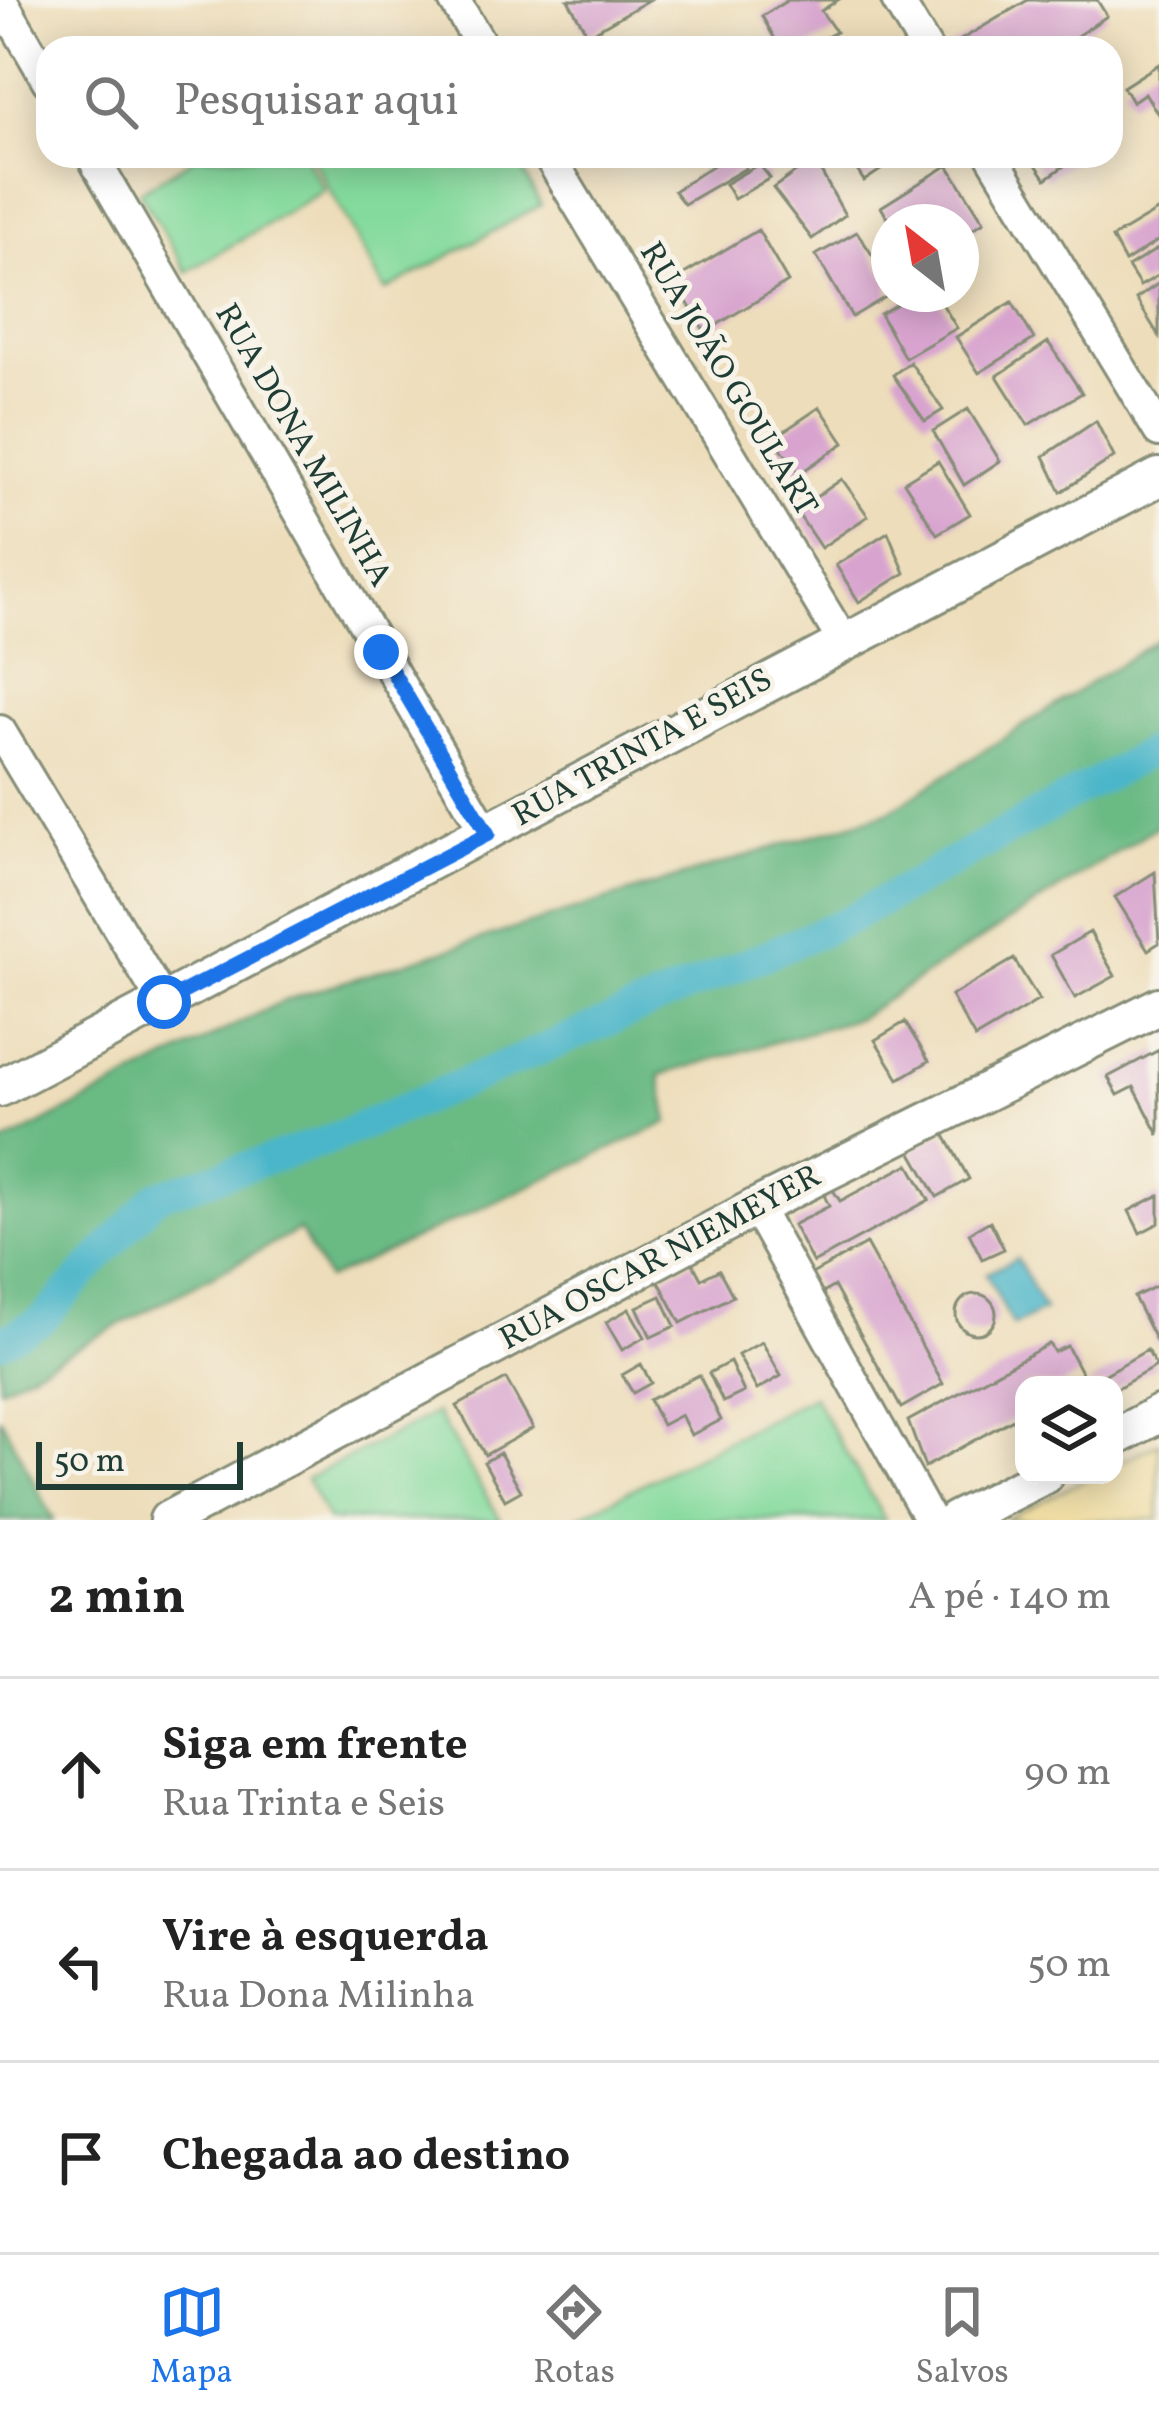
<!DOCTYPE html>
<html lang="pt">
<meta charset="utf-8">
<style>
body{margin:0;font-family:Vollkorn,serif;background:#f2f2f2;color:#222}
.controls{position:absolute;right:36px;bottom:36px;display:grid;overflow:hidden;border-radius:24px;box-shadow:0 6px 30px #0003}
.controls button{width:108px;height:108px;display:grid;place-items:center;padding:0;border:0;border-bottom:3px solid #e0e0e0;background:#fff;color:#222;font:60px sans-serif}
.compass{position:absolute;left:871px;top:204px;width:108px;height:108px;border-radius:50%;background:#fff;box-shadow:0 6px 30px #0003;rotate:329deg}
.scale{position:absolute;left:36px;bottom:30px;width:207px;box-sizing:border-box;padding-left:12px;border:6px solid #1f3d34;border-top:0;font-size:33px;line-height:42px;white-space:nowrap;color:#1f3d34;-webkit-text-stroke:9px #f7f3e8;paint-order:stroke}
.stop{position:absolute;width:36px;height:36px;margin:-27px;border:9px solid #1a73e8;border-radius:50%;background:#fff}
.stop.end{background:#1a73e8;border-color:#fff;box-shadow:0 3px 12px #0008}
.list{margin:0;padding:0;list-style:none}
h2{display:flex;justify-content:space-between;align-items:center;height:156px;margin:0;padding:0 48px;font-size:51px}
h2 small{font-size:39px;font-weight:400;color:#767676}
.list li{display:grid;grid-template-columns:78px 1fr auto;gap:36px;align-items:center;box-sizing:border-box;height:192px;padding:0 48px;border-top:3px solid #e0e0e0}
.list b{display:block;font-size:45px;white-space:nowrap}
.list p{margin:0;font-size:39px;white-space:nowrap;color:#767676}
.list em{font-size:39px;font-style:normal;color:#767676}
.icon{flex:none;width:66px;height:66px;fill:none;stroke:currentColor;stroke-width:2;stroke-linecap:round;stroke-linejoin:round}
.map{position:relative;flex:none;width:1159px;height:1520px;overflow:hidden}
.search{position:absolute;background:#fff;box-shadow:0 6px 30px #0003;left:36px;right:36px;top:36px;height:132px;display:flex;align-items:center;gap:30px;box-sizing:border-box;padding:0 42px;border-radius:36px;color:#767676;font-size:45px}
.sheet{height:732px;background:#fff}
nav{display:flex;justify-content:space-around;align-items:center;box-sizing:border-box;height:168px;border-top:3px solid #e0e0e0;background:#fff;font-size:33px;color:#767676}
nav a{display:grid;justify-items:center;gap:6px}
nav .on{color:#1a73e8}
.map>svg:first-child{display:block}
</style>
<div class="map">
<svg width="1159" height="1520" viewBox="0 0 1159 1520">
<rect width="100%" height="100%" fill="#f7f3e8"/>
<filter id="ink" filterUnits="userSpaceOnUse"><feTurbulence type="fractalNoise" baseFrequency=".00833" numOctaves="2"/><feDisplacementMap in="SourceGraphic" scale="24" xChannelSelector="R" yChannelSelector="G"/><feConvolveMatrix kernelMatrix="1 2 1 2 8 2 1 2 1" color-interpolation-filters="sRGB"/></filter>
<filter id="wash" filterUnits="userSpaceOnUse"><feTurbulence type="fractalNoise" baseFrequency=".004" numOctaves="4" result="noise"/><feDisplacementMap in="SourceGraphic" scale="48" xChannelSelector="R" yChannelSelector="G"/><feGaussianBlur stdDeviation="2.7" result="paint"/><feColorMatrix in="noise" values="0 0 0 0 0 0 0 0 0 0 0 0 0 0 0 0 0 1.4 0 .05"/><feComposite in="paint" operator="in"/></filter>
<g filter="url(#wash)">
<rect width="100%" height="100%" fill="#edddba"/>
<!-- green -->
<path fill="#84da9d" stroke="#528c68" stroke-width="3" d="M198 156H304L324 190 187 272 139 192Z
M311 156H514L541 205 385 291Z
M813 1396 885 1520H572Z
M436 1413 501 1520H328L306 1479Z"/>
<!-- forest -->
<path fill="#6bba84" stroke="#457c5c" stroke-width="3" d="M1159 639V825L858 1018 660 1075 669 1122 327 1279 299 1230 0 1388V1145L283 1001 888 812Z
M0 1417 54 1520H0Z"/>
<!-- sand -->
<path fill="#eeda9e" stroke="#868c69" stroke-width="3" d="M1159 1443V1520H1004L1094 1475H1114V1465Z"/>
<!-- water -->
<path fill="#4cb6c9" stroke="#367a7e" stroke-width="3" d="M1017 1258 1044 1310 1013 1326 986 1274Z"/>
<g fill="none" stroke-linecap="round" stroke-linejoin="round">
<!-- canal -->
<path stroke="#4cb6c9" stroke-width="30" d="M0 1342 42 1320 156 1196 326 1141 848 920 1159 747"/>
</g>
<g id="blocks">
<!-- building -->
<path fill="#d8a4cf" d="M568 0H649L588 35Z
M788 0H838L821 11 836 32 806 48H780L762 16Z
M1028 0H1097L1107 16 1059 48H947Z
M1159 64V116L1145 93 1132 102 1123 87Z
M727 156H738L746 168 684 204 674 191Z
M848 156H902L864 181Z
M1030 156H1078L1046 179Z
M814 159 845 215 812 239 773 188Z
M759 164 770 178 734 199 725 184Z
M948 165 984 222 961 236V222H890L881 207Z
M1159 210V240L1125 262 1112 238Z
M758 230 788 282 705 332 674 280Z
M857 232 889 280V295L852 317 816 255Z
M1159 248V275L1140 286 1128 267Z
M1159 283V336L1136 299Z
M914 294H936L957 328 905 358 880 314Z
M1012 302 1034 339 979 373 956 337Z
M1048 342 1082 393 1028 425 997 376Z
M910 362 943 410 925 421 893 375Z
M820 407 844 443 799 474 774 438Z
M968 409 1000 461 964 485 933 431Z
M1096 421 1114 457 1061 492 1044 456Z
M938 461 970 514 937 534 904 482Z
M842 479 868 516 821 548 796 511Z
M888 532 905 573 859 602 836 565Z
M1155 872 1159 943 1148 950 1115 897Z
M1090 932 1115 976 1075 998 1051 955Z
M1014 959 1039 1000 975 1038 951 996Z
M905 1022 929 1061 899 1079 875 1040Z
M1159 1050V1135L1134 1087 1118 1095 1108 1077Z
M943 1132 969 1179 937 1197 911 1151Z
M909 1164 929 1200 813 1263 793 1225 829 1206 824 1195 833 1190 840 1201Z
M1159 1195V1223L1140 1233 1129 1211Z
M990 1221 1004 1249 982 1259 969 1233Z
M866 1244 943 1384 901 1408 834 1286 821 1294 810 1275Z
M692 1262 701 1279 719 1270 733 1296 681 1323 658 1280Z
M1159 1285V1347L1134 1297Z
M956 1314a20 20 0 1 1 40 0a20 20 0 1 1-40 0Z
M661 1296 675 1326 651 1337 637 1307Z
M629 1309 645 1337 622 1350 606 1322Z
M762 1342 781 1376 757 1390 738 1355Z
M1049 1344 1054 1352 1067 1346 1082 1374 1062 1385H1024V1413L925 1467 908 1421Z
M1147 1350 1156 1366 1114 1390V1385H1087Z
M730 1362 744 1392 723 1402 709 1373Z
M641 1364 651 1383 633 1393 622 1375Z
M699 1375 721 1420 691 1435 681 1415 662 1425 649 1400Z
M506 1379 533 1428 485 1455 457 1406Z
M500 1453 521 1491 505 1500 484 1462Z"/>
</g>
</g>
<g filter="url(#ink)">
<use href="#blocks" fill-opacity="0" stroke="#868d77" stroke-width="3"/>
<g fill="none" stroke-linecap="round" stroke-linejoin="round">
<defs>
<path id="minor" d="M1 0 48 81
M454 0 483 48
M897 0 926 48
M92 156 487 834
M549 156 843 641
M992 156 1159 431
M0 731 163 1002
M756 1207 930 1520"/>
<path id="tertiary" d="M0 1088 1159 477
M1114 1438 1159 1414
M168 1520 756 1207 1159 1006
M955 1520 1045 1475"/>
</defs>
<!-- minor casing -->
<use href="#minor" stroke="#868d77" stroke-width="36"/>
<!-- tertiary casing -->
<use href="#tertiary" stroke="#868d77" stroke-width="42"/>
<!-- minor -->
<use href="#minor" stroke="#fff" stroke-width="30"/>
<!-- tertiary -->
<use href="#tertiary" stroke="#fff" stroke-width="36"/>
</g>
</g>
<g fill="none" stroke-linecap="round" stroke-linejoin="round" filter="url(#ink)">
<!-- route -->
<path stroke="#1a73e8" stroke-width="15" d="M164 1002 488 834 381 652"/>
</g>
<g text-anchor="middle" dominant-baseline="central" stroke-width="10" stroke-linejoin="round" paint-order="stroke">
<!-- street labels -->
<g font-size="33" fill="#1f3d34" stroke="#f7f3e8">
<text transform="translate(727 380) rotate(59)">RUA JOÃO GOULART</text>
<text transform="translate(302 446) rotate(60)">RUA DONA MILINHA</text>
<text transform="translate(643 749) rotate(-29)">RUA TRINTA E SEIS</text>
<text transform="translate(661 1259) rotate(-28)">RUA OSCAR NIEMEYER</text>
</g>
</g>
</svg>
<div class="controls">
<button><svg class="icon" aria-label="layers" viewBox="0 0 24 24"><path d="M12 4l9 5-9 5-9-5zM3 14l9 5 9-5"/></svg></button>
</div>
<svg class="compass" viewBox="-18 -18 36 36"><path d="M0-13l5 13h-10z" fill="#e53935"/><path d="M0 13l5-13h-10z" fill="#767676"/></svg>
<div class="scale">50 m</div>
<div class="stop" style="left:164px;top:1002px"></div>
<div class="stop end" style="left:381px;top:652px"></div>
<div class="search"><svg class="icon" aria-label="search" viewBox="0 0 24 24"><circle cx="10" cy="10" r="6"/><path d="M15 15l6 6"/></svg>Pesquisar aqui</div>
</div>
<section class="sheet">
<h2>2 min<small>A pé · 140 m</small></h2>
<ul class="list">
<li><svg class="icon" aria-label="ahead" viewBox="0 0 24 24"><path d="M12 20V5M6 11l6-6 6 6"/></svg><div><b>Siga em frente</b><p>Rua Trinta e Seis</p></div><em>90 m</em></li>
<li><svg class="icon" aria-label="left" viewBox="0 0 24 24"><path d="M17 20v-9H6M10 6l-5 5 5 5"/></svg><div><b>Vire à esquerda</b><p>Rua Dona Milinha</p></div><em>50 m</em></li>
<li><svg class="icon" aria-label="arrive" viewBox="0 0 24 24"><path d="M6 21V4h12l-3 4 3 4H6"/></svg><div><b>Chegada ao destino</b></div></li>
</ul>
</section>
<nav>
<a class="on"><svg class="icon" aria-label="map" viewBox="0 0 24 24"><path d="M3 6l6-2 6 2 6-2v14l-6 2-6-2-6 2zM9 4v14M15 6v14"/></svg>Mapa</a>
<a><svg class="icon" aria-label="directions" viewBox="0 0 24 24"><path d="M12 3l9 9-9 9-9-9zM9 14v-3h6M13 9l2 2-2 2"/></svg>Rotas</a>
<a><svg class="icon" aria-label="saved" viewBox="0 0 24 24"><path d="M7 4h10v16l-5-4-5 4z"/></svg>Salvos</a>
</nav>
